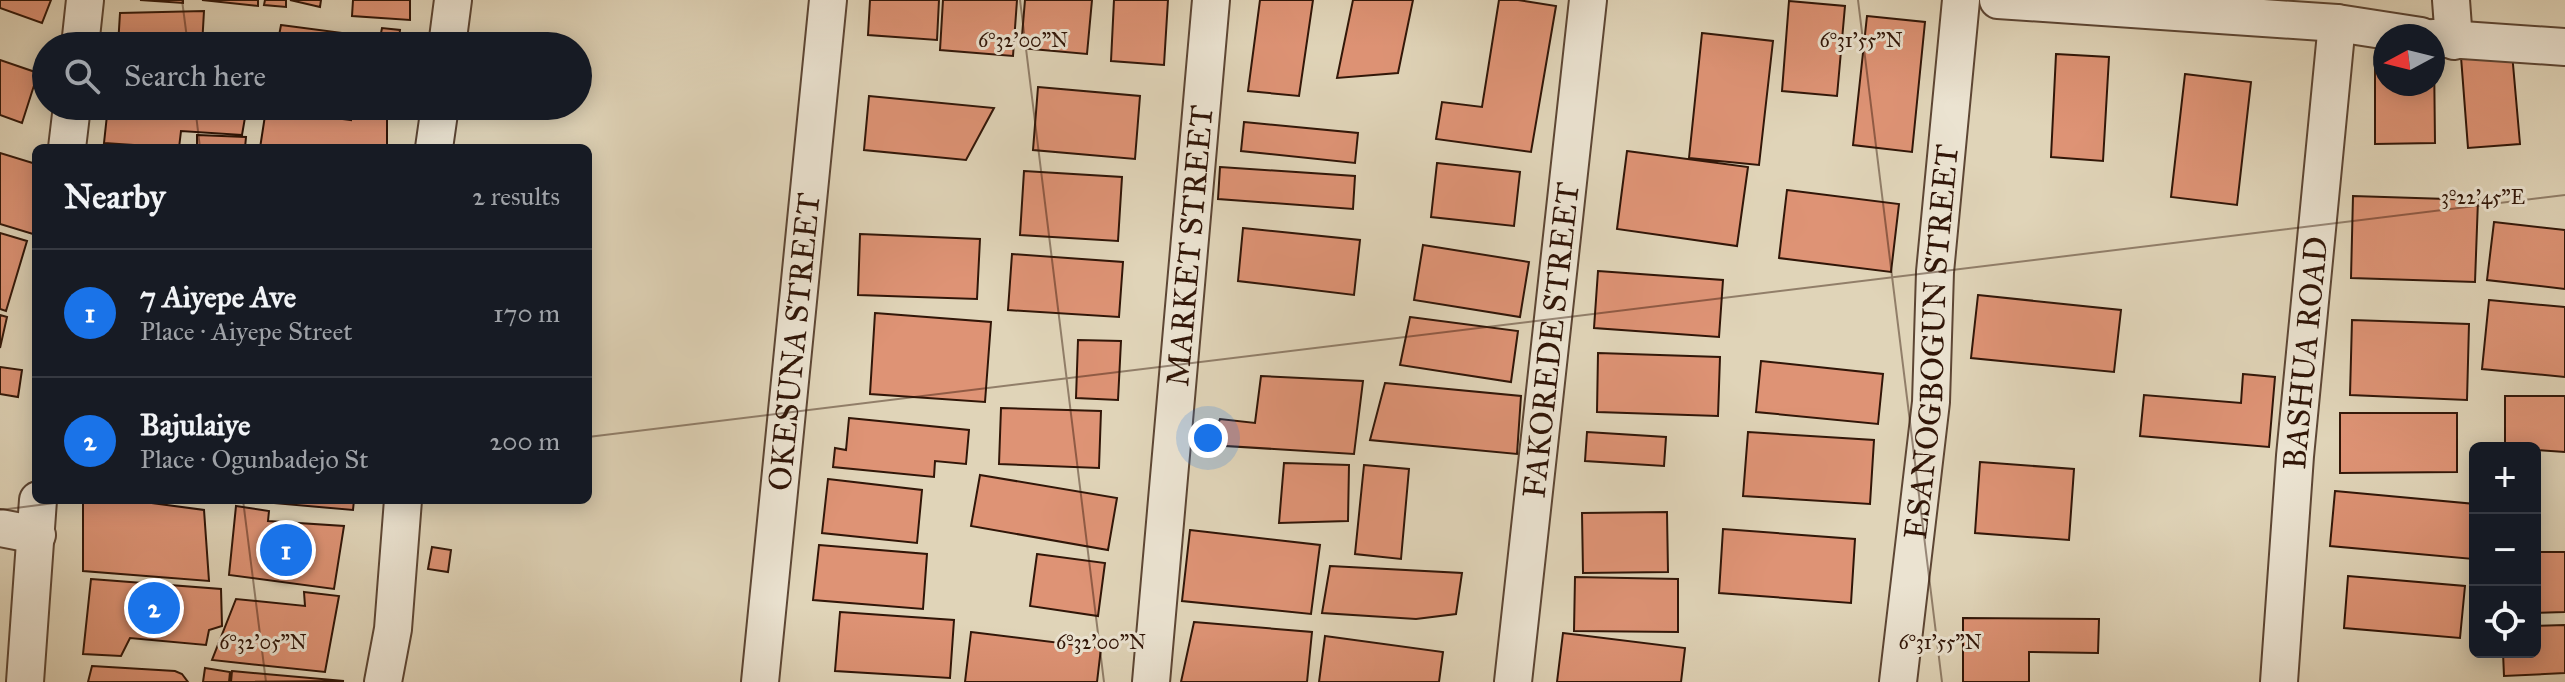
<!DOCTYPE html>
<meta charset="utf-8">
<style>
body{margin:0;font-family:"IM FELL Great Primer",serif;background:#242831;color:#f1f3f6}
.controls{position:absolute;right:24px;bottom:24px;display:grid;overflow:hidden;border-radius:12px;box-shadow:0 4px 20px #0003}
.controls button{width:72px;height:72px;display:grid;place-items:center;padding:0;border:0;border-bottom:2px solid #363941;background:#171b24;color:#f1f3f6;font:40px sans-serif}
.compass{position:absolute;left:2373px;top:24px;width:72px;height:72px;border-radius:50%;background:#171b24;box-shadow:0 4px 20px #0003;rotate:263deg}
.you{position:absolute;left:1208px;top:438px;width:28px;height:28px;margin:-20px;border:6px solid #fff;border-radius:50%;background:#1a73e8;box-shadow:0 0 0 12px #1a73e833}
.badge{display:grid;place-items:center;width:52px;height:52px;border-radius:50%;background:#1a73e8;color:#fff;font-size:26px;font-weight:700}
.pin{position:absolute;translate:-50% -50%;border:4px solid #fff;box-shadow:0 2px 8px #0006}
.list{margin:0;padding:0;list-style:none}
h2{display:flex;justify-content:space-between;align-items:center;height:104px;margin:0;padding:0 32px;font-size:34px}
h2 small{font-size:26px;font-weight:400;color:#9ea1a6}
.list li{display:grid;grid-template-columns:52px 1fr auto;gap:24px;align-items:center;box-sizing:border-box;height:128px;padding:0 32px;border-top:2px solid #363941}
.list b{display:block;font-size:30px;white-space:nowrap}
.list p{margin:0;font-size:26px;white-space:nowrap;color:#9ea1a6}
.list em{font-size:26px;font-style:normal;color:#9ea1a6}
.icon{flex:none;width:44px;height:44px;fill:none;stroke:currentColor;stroke-width:2;stroke-linecap:round;stroke-linejoin:round}
.map{position:relative;flex:none;width:2565px;height:682px;overflow:hidden}
.search{position:absolute;background:#171b24;box-shadow:0 4px 20px #0003;left:32px;top:32px;width:560px;height:88px;display:flex;align-items:center;gap:20px;box-sizing:border-box;padding:0 28px;border-radius:44px;color:#9ea1a6;font-size:30px}
.panel{position:absolute;background:#171b24;box-shadow:0 4px 20px #0003;left:32px;top:144px;width:560px;height:360px;border-radius:12px}
.map>svg:first-child{display:block}
</style>
<div class="map">
<svg width="2565" height="682" viewBox="0 0 2565 682">
<rect width="100%" height="100%" fill="#e0d4b8"/>
<filter id="stains"><feTurbulence type="fractalNoise" baseFrequency=".0025" numOctaves="4"/><feColorMatrix values="0 0 0 0 .2 0 0 0 0 .09 0 0 0 0 .02 0 0 0 .5 -.17"/></filter>
<radialGradient id="worn" r=".72"><stop offset=".6" stop-color="#630" stop-opacity="0"/><stop offset="1" stop-color="#630" stop-opacity=".3"/></radialGradient>
<!-- building -->
<path fill="#de9375" stroke="#311608" stroke-width="2" d="M0 0H51L42 23 0 8Z
M140 0H183V3Z
M202 0H258V6Z
M265 0H286V7L264 5Z
M290 0H321L320 7Z
M353 0H410V20L352 16Z
M870 0H939L937 40 868 35Z
M943 0H1017L1013 56 940 50Z
M1025 0H1092L1087 54 1021 48Z
M1114 0H1168L1164 65 1111 61Z
M1260 0H1313L1299 96 1248 91Z
M1353 0H1413L1398 73 1337 78Z
M1499 0H1518L1556 6 1531 152 1436 139 1442 102 1482 107Z
M1789 1 1845 6 1837 96 1782 91Z
M204 11 202 46H118L120 13Z
M1867 16 1925 22 1912 152 1853 145Z
M281 25 380 38 382 28 400 30 398 46H277Z
M1702 33 1773 41 1759 165 1689 158Z
M2512 53 2520 144 2468 148 2461 57Z
M2056 54 2109 57 2103 161 2051 157Z
M2375 54H2385V84H2433L2434 54 2435 143 2375 144Z
M0 60 38 73 22 123 0 115Z
M2185 74 2251 82 2237 205 2171 197Z
M1038 87 1140 96 1135 159 1033 150Z
M869 96 994 108 966 160 864 150Z
M108 106H247L242 135 181 131 179 148 104 143Z
M350 106H387V148H260L266 109 351 120Z
M1244 122 1358 133 1355 163 1241 151Z
M197 135 246 137 245 148H197Z
M1627 151 1748 167 1737 246 1617 229Z
M0 153 36 164V225L33 234 0 224Z
M1437 163 1520 172 1514 226 1431 217Z
M1220 167 1355 176 1353 209 1218 199Z
M1024 171 1122 177 1118 241 1020 235Z
M1787 190 1899 204 1891 272 1779 258Z
M2353 196 2478 200 2475 282 2351 278Z
M2494 222 2565 230V289L2487 280Z
M1243 228 1360 240 1354 295 1238 281Z
M0 233 27 241 6 311 0 309Z
M860 234 980 239 977 299 858 295Z
M1423 245 1529 262 1520 317 1414 300Z
M1012 254 1123 262 1119 317 1008 310Z
M1598 271 1723 280 1719 337 1594 328Z
M1978 295 2121 310 2114 372 1971 358Z
M2489 300 2565 307V377L2482 369Z
M875 313 991 322 985 402 870 394Z
M0 315 7 317 0 348Z
M1410 317 1518 331 1511 382 1400 365Z
M2352 320 2469 324 2467 400 2350 395Z
M1078 340 1121 341 1118 400 1076 398Z
M1598 353 1720 357 1718 416 1597 412Z
M1761 361 1883 374 1878 424 1756 412Z
M0 367 22 370 18 397 0 394Z
M2243 374 2275 377 2269 447 2140 436 2144 395 2241 403Z
M1261 376 1363 381 1354 454 1210 445 1220 419 1255 423Z
M1385 383 1521 396 1517 454 1370 440Z
M2505 396H2565V452L2505 448Z
M1001 408 1101 411 1099 468 999 464Z
M2340 413H2457V472L2340 473Z
M849 418 969 430 966 464 935 461 934 477 833 467 835 448 846 450Z
M1587 432 1666 437 1664 466 1585 461Z
M1748 432 1874 440 1870 504 1743 496Z
M1980 462 2074 469 2069 540 1975 533Z
M1284 463 1349 465 1348 521 1279 523Z
M1364 465 1409 469 1401 559 1355 554Z
M980 475 1117 498 1108 550 971 526Z
M828 479 922 490 917 543 822 533Z
M2335 491 2475 504 2473 559 2330 546Z
M83 500H129L204 510 209 581 83 571Z
M176 500H215V502H176Z
M241 500H354L353 510Z
M236 506 269 511 268 521 344 526 334 589 229 575Z
M1667 512 1668 572 1583 573 1582 513Z
M1723 529 1855 539 1851 603 1719 593Z
M1190 530 1320 545 1311 614 1182 601Z
M819 545 927 554 923 609 813 600Z
M432 547 451 550 448 572 428 569Z
M2535 552H2565V612L2535 613Z
M1037 554 1105 563 1098 616 1030 606Z
M1330 566 1462 573 1456 614 1416 619 1322 613Z
M2348 576 2465 586 2460 638 2344 628Z
M1575 577 1678 579V632L1574 631Z
M91 579 221 589 222 626 209 630 206 645 130 638 121 656 83 654Z
M304 592 339 596 325 672 212 660 236 599 305 606Z
M840 612 954 620 950 678 835 671Z
M1963 618 2099 619 2098 653 2029 652V682H1963Z
M1194 622 1312 632 1307 682H1181Z
M2565 625V673L2504 676 2503 652H2535V626Z
M971 632 1101 648 1097 682H965Z
M1563 633 1685 648 1681 682H1557Z
M1325 636 1443 652 1439 682H1319Z
M92 666 175 671 182 674 188 682H88Z
M205 668 230 672 229 682H203Z
M232 671 344 681 231 682Z"/>
<g fill="none" stroke-linecap="round" stroke-linejoin="round">
<defs>
<g id="minor">
<path d="M1998 0 2337 23 2421 36"/>
<path d="M2451 0 2454 41"/>
<path d="M2433 38 2565 47"/>
<path d="M80 46 85 0"/>
<path d="M447 46 453 0"/>
<path d="M67 148 72 106"/>
<path d="M434 148 440 106"/>
<path d="M0 528 37 535"/>
<path d="M25 682 38 500"/>
<path d="M383 682 393 629 403 500"/>
<path id="s1" d="M760 682 828 0"/>
<path id="s2" d="M1151 682 1211 0"/>
<path id="s3" d="M1513 682 1588 0"/>
<path id="s4" d="M1898 682 1931 402 1935 272 1961 0"/>
<path id="s5" d="M2279 682 2295 456 2337 23"/>
</g>
</defs>
<!-- minor casing -->
<use href="#minor" stroke="#5d4634" stroke-width="40"/>
<!-- minor -->
<use href="#minor" stroke="#ebe3d1" stroke-width="36"/>
</g>
<!-- ticks -->
<path fill="none" stroke="#311608" stroke-width="2" stroke-opacity="0.45" d="M182 0 188 46M1020 0 1104 682M1858 0 1942 682M195 106 200 148M588 437 2565 195M243 500 266 682M0 510 78 500"/>
<g text-anchor="middle" dominant-baseline="central" stroke-width="6" stroke-linejoin="round" paint-order="stroke">
<!-- street labels -->
<g font-size="32" fill="#311608" stroke="#ebe3d1">
<text stroke="none"><textPath href="#s2" startOffset="438">MARKET STREET</textPath></text>
<text stroke="none"><textPath href="#s1" startOffset="342">OKESUNA STREET</textPath></text>
<text stroke="none"><textPath href="#s3" startOffset="344">FAKOREDE STREET</textPath></text>
<text stroke="none"><textPath href="#s4" startOffset="342">ESANOGBOGUN STREET</textPath></text>
<text stroke="none"><textPath href="#s5" startOffset="330">BASHUA ROAD</textPath></text>
</g>
</g>
<g font-size="20" text-anchor="middle" fill="#311608" stroke="#ebe3d1" stroke-width="6" stroke-linejoin="round" paint-order="stroke">
<text x="1023" y="47">6°32'00"N</text>
<text x="1861" y="47">6°31'55"N</text>
<text x="2483" y="204">3°22'45"E</text>
<text x="263" y="649">6°32'05"N</text>
<text x="1101" y="649">6°32'00"N</text>
<text x="1940" y="649">6°31'55"N</text>
</g>
<rect width="100%" height="100%" filter="url(#stains)"/>
<rect width="100%" height="100%" fill="url(#worn)"/>
</svg>
<div class="controls">
<button>+</button>
<button>−</button>
<button><svg class="icon" aria-label="locate" viewBox="0 0 24 24"><circle cx="12" cy="12" r="6"/><path d="M12 2v4M12 18v4M2 12h4M18 12h4"/></svg></button>
</div>
<svg class="compass" viewBox="-18 -18 36 36"><path d="M0-13l5 13h-10z" fill="#e53935"/><path d="M0 13l5-13h-10z" fill="#9ea1a6"/></svg>
<div class="you"></div>
<div class="pin badge" style="left:286px;top:550px">1</div>
<div class="pin badge" style="left:154px;top:608px">2</div>
<div class="search"><svg class="icon" aria-label="search" viewBox="0 0 24 24"><circle cx="10" cy="10" r="6"/><path d="M15 15l6 6"/></svg>Search here</div>
<section class="panel">
<h2>Nearby<small>2 results</small></h2>
<ul class="list">
<li><span class="badge">1</span><div><b>7 Aiyepe Ave</b><p>Place · Aiyepe Street</p></div><em>170 m</em></li>
<li><span class="badge">2</span><div><b>Bajulaiye</b><p>Place · Ogunbadejo St</p></div><em>200 m</em></li>
</ul>
</section>
</div>
